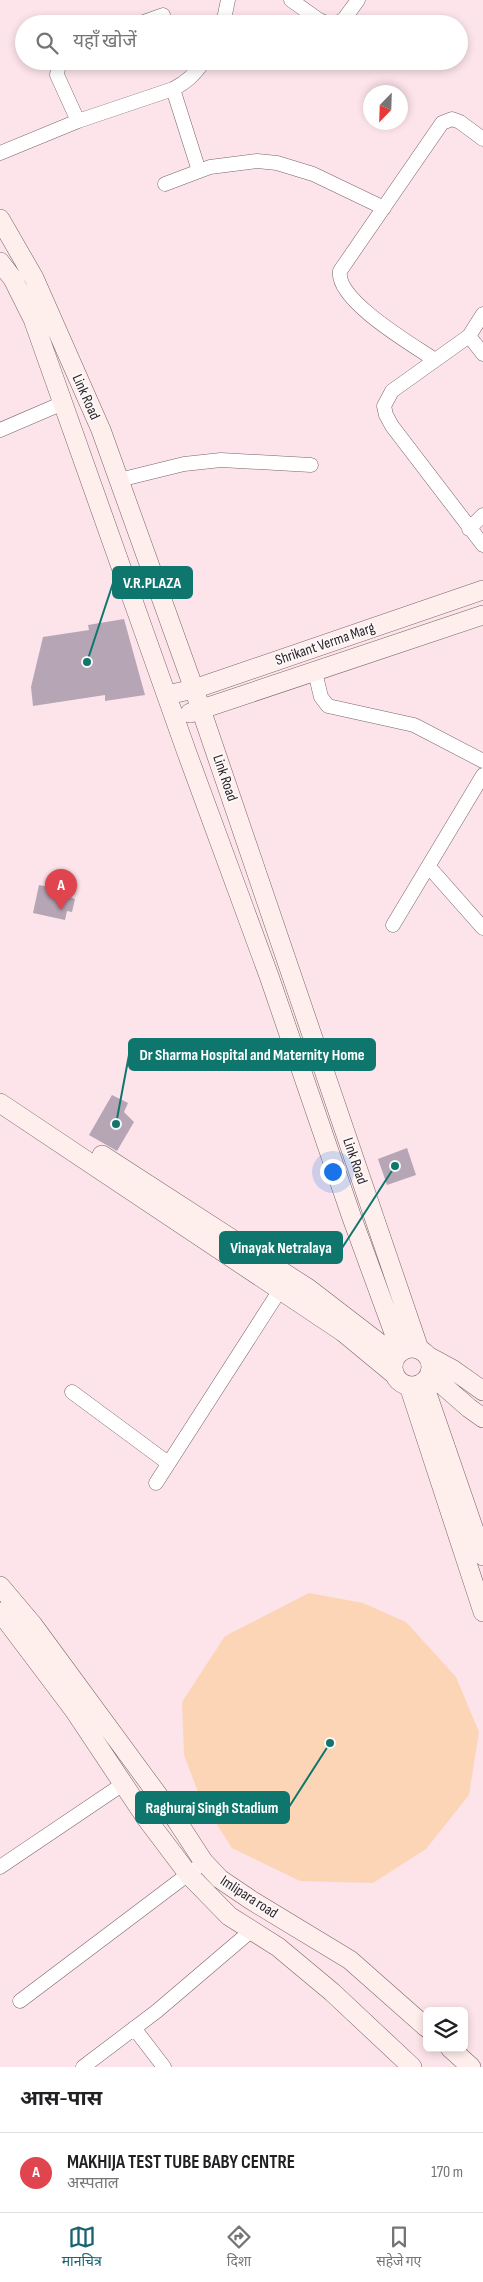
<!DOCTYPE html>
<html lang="hi">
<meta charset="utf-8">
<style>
body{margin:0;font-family:"Sofia Sans Condensed","Noto Sans Devanagari",sans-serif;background:#f6f6f6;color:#202124}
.controls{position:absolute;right:15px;bottom:15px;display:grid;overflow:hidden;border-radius:8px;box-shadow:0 2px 8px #0003}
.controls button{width:45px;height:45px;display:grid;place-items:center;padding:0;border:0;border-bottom:1px solid #e0e0e0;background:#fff;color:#202124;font:25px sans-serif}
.compass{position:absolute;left:363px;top:85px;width:45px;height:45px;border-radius:50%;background:#fff;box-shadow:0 2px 8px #0003;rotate:203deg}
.you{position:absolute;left:332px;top:1171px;width:18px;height:18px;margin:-12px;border:4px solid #fff;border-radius:50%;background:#1a73e8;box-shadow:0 0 0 8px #1a73e833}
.badge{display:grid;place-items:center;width:32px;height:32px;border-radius:50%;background:#17636f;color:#fff;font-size:16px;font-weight:700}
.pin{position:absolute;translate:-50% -41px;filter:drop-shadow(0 1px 2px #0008)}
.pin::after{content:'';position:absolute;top:26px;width:18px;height:15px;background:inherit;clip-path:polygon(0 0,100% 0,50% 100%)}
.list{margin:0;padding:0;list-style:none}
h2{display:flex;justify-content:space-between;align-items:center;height:65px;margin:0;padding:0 20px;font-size:21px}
h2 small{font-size:16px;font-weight:400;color:#757577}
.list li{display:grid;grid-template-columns:32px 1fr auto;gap:15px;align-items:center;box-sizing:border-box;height:80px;padding:0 20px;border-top:1px solid #e0e0e0}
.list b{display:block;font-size:19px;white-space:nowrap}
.list p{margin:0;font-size:16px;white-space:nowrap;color:#757577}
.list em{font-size:16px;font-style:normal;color:#757577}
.icon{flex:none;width:28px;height:28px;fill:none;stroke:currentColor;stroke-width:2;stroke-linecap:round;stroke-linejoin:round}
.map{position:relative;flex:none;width:483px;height:2067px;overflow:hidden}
.search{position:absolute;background:#fff;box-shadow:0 2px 8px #0003;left:15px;right:15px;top:15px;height:55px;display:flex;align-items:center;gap:12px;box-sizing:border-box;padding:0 18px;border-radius:28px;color:#757577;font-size:19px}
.sheet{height:145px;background:#fff}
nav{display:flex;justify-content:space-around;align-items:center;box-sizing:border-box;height:70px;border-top:1px solid #e0e0e0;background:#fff;font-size:14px;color:#757577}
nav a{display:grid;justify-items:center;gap:2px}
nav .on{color:#17636f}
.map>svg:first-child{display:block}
</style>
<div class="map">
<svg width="483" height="2067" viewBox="0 0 483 2067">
<rect width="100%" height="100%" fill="#fce4ea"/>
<!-- green -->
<path fill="#fcd5b7" d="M309 1593 363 1603 406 1622 456 1677 479 1732 469 1795 426 1849 373 1883 300 1881 232 1848 201 1800 184 1755 182 1702 225 1636Z"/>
<!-- building -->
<path fill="#b6a5b4" d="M124 619 145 695 105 701V695L33 706 31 687 43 637 89 630 88 625Z
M39 885 59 889 58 893 75 899 72 912 67 911 65 920 33 913Z
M112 1095 128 1103 124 1112 134 1122 117 1151 89 1135Z
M407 1148 416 1175 387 1185 378 1159Z"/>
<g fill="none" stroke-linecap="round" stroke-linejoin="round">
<defs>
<path id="street" d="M291 0 319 20 329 24
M138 24 163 15
M223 24 228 0
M336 24 344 19 358 0
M59 61 57 75 78 121
M173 89 199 171
M0 153 78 121 173 89C187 82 195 74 204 61
M165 184 210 167 257 161 277 163 313 174 384 208
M483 314 469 336 392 391 384 406 386 415 392 426 483 545
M469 336 483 354
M435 360C413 345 335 300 340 271L442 123 452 119 460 122 483 139
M0 430 63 403
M119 480 184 464 221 460 311 465
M469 529 483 515
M315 672 321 697 328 706 414 725 483 761
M429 867 483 928
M393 925 483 775
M72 1392 168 1463
M156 1483 280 1290
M0 1867 123 1784
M20 2001 195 1869
M134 2028 164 2067
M83 2067 157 2011 252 1930"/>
<path id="secondary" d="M0 219 34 278 101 430 194 689 419 1349
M0 262 13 279 33 319 187 753 269 976 352 1218 401 1352
M167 695 194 689 483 590
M190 713 483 615
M0 1103 343 1332 395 1375
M102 1155 309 1289 396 1356
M393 1367a19 19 0 1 1 38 0a19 19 0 1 1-38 0Z
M428 1356 452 1369 483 1391
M430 1374 469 1408 483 1418
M423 1382 483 1556
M409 1386 483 1612
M0 1586 33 1625 177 1821 203 1861 220 1879 251 1900 350 1960 427 2028
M0 1612 74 1710 146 1818 189 1875 229 1916 278 1947 332 1992 412 2067
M450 2048 471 2067"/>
</defs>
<!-- street casing -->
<use href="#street" stroke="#79646a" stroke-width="15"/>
<!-- secondary casing -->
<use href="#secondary" stroke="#79646a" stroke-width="20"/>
<!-- street -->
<use href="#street" stroke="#fff" stroke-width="14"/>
<!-- secondary -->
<use href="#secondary" stroke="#feeeec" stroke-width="19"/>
</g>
<g text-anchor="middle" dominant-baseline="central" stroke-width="4" stroke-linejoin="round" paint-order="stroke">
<!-- street labels -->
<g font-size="15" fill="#2e2528" stroke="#fcf7f8">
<text transform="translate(86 397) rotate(66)">Link Road</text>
<text transform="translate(325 644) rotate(-19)">Shrikant Verma Marg</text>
<text transform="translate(225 778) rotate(71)">Link Road</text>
<text transform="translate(355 1161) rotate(71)">Link Road</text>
<text transform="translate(249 1897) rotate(33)">Imlipara road</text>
</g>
</g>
<!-- callouts -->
<path fill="none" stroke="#0f766e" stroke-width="2" d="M87 662L113 583M116 1124L129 1055M395 1166L342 1248M330 1743L289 1807"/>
<g fill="#0f766e" stroke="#fcf7f8" stroke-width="2">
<circle cx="87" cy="662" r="5"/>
<circle cx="116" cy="1124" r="5"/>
<circle cx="395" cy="1166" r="5"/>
<circle cx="330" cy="1743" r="5"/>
</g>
<g fill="#0f766e" stroke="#0f766e" stroke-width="2">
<rect x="113" y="567" width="79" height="31" rx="5"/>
<rect x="129" y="1039" width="246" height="31" rx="5"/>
<rect x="220" y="1232" width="122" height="31" rx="5"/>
<rect x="136" y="1792" width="153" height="31" rx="5"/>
</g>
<g font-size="16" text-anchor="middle" font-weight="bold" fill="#fff">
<text x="152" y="588">V.R.PLAZA</text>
<text x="252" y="1060">Dr Sharma Hospital and Maternity Home</text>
<text x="281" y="1253">Vinayak Netralaya</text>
<text x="212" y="1813">Raghuraj Singh Stadium</text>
</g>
</svg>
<div class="controls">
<button><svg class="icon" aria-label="layers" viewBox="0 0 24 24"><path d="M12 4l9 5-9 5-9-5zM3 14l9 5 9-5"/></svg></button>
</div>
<svg class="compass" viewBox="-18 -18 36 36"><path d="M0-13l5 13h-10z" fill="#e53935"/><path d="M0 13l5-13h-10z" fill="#757577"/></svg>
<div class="you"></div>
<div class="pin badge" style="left:61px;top:910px;background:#e0444e">A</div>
<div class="search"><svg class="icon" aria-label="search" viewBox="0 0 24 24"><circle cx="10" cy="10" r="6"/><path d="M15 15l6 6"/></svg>यहाँ खोजें</div>
</div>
<section class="sheet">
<h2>आस-पास<small></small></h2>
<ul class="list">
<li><span class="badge" style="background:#e0444e">A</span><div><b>MAKHIJA TEST TUBE BABY CENTRE</b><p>अस्पताल</p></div><em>170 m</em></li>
</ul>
</section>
<nav>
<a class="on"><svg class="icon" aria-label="map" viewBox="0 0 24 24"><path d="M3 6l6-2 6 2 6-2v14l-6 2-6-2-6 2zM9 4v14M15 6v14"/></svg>मानचित्र</a>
<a><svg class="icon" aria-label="directions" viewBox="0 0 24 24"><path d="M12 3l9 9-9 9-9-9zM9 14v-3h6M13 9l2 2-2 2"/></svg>दिशा</a>
<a><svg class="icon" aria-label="saved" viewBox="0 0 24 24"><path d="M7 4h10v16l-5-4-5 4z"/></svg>सहेजे गए</a>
</nav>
